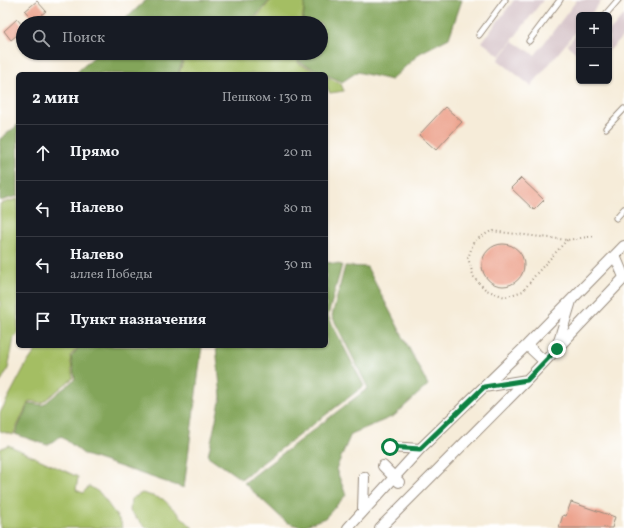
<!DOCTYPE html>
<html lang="ru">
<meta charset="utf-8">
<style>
body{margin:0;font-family:Vollkorn,serif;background:#242831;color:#f1f3f6}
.controls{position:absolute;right:12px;top:12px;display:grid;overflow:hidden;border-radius:6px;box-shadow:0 1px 3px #0004}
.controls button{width:36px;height:36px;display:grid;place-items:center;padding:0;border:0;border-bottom:1px solid #363941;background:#171b24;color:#f1f3f6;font:20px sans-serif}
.stop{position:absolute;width:12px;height:12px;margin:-9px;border:3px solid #0b8043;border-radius:50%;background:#fff}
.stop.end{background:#0b8043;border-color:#fff;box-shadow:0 1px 4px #0008}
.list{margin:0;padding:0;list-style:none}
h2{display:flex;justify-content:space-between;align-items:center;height:52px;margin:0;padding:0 16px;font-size:17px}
h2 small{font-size:13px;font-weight:400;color:#9ea1a6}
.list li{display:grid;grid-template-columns:26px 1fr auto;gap:12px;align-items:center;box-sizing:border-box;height:56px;padding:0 16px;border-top:1px solid #363941}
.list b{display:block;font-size:15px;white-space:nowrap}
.list p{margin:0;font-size:13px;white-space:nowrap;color:#9ea1a6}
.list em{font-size:13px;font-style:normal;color:#9ea1a6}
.icon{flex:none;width:22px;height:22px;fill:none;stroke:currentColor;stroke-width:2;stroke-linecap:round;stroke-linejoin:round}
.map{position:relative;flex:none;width:624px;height:528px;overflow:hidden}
.search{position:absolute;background:#171b24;box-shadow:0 1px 3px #0004;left:16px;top:16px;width:312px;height:44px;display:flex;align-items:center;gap:10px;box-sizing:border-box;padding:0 14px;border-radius:22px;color:#9ea1a6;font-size:15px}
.panel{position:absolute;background:#171b24;box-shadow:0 1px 3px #0004;left:16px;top:72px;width:312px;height:276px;border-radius:6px}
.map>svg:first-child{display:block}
</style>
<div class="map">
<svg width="624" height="528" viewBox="0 0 624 528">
<rect width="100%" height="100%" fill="#fff"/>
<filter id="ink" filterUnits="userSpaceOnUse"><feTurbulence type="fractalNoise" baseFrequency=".025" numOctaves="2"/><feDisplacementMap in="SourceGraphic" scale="8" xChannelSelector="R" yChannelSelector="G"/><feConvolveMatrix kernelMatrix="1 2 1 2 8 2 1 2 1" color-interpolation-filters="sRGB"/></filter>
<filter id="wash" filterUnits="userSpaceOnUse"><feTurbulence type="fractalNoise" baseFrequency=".012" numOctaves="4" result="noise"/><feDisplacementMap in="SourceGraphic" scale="16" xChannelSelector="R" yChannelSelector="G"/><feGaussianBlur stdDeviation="0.9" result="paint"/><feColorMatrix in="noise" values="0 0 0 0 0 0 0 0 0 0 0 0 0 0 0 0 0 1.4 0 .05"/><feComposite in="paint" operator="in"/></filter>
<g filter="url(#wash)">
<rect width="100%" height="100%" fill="#f6ecd9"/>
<!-- industrial -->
<path fill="#d2bec3" d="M514 0H543L500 56 482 42Z
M577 0H602L590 15H579V28L531 86 498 60 513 41 535 55Z
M624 15V35L609 51V32Z
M579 31V55L567 45Z"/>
<!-- green -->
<path fill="#a4be64" stroke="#707441" d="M271 0H305L302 23H245L258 16Z
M190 53H299L298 63 321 74H179L185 56Z
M326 76 341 84 344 91 330 93 326 86Z
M17 199 18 200V334L14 338 8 369 0 383V204Z
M39 346H79L70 356 73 378 42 403 29 401 13 435 0 431V413L25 366Z
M8 445 78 477 76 490 83 493 89 486 100 493 121 522 122 528H0V449Z
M142 493 163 499 193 528H146L130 511 131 499Z"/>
<!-- forest -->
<path fill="#83a55a" stroke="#5f683c" d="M146 0H270L257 15 243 23H121Z
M305 0H462L449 38 420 53 391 80 357 72 342 82 299 62 300 53H321V23H303Z
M98 53H187L184 55 178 74H75Z
M18 125V196L0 201V139Z
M326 262 342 265 328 316 364 386 241 479 208 456 221 397 216 346H326Z
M345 266 367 267 428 385 394 416 351 434 336 469 346 495 325 518 301 527 286 522 244 483 368 388 332 316Z
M80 346H202L184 488 85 455 61 436 47 445 15 434 29 403 43 405 75 379 71 357Z"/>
<g id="blocks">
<!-- building -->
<path fill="#eda48f" d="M37 1 46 11 34 21 25 11Z
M17 19 23 26V30L11 40 4 31Z
M445 107 462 122 436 150 419 135Z
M521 178 544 200 534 210 511 188Z
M482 265a21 21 0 1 1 42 0a21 21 0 1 1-42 0Z
M571 502 615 517 612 528H559L563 515 566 516Z"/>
</g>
</g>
<g filter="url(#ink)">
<use href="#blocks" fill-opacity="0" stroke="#988b7c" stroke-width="1"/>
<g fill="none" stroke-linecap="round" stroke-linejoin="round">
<defs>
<path id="lane" d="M605 15 618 0
M479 35 505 0
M529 41 560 0
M606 128 624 109
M616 218 624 209"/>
<path id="street" d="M615 256 624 277
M527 345 544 361
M557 347 571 301
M484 387 527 380
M390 447 420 449
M383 466 399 482
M363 510 364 477
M348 528 420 449 527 345 624 246
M380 528 527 380 624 278"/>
</defs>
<!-- lane casing -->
<use href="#lane" stroke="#988b7c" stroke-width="7"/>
<!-- street casing -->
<use href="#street" stroke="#988b7c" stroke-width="12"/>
<!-- path -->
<path stroke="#988b7c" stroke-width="2" stroke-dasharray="1 3" stroke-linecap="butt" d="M567 240 537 273 523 291 505 297 486 290 474 278 468 258 474 241 491 231 567 240 595 236"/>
<!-- lane -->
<use href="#lane" stroke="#fff" stroke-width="5"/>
<!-- street -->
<use href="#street" stroke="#fff" stroke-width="10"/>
</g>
</g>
<g fill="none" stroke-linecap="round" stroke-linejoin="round" filter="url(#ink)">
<!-- route -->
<path stroke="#0b8043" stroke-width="5" d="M390 447 420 449 484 387 527 380 557 349"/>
</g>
</svg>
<div class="controls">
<button>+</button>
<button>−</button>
</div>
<div class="stop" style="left:390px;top:447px"></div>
<div class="stop end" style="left:557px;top:349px"></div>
<div class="search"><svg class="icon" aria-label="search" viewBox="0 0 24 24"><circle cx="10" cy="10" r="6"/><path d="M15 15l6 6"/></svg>Поиск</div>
<section class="panel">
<h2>2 мин<small>Пешком · 130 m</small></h2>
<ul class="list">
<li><svg class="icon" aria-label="ahead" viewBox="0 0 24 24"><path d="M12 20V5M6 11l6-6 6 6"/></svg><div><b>Прямо</b></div><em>20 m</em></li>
<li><svg class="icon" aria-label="left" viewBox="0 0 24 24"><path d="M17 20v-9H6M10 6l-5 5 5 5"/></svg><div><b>Налево</b></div><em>80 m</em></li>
<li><svg class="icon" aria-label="left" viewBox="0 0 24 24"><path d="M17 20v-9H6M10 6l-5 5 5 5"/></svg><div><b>Налево</b><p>аллея Победы</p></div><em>30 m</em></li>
<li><svg class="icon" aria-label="arrive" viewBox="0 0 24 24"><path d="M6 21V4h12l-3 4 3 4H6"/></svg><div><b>Пункт назначения</b></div></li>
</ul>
</section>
</div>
